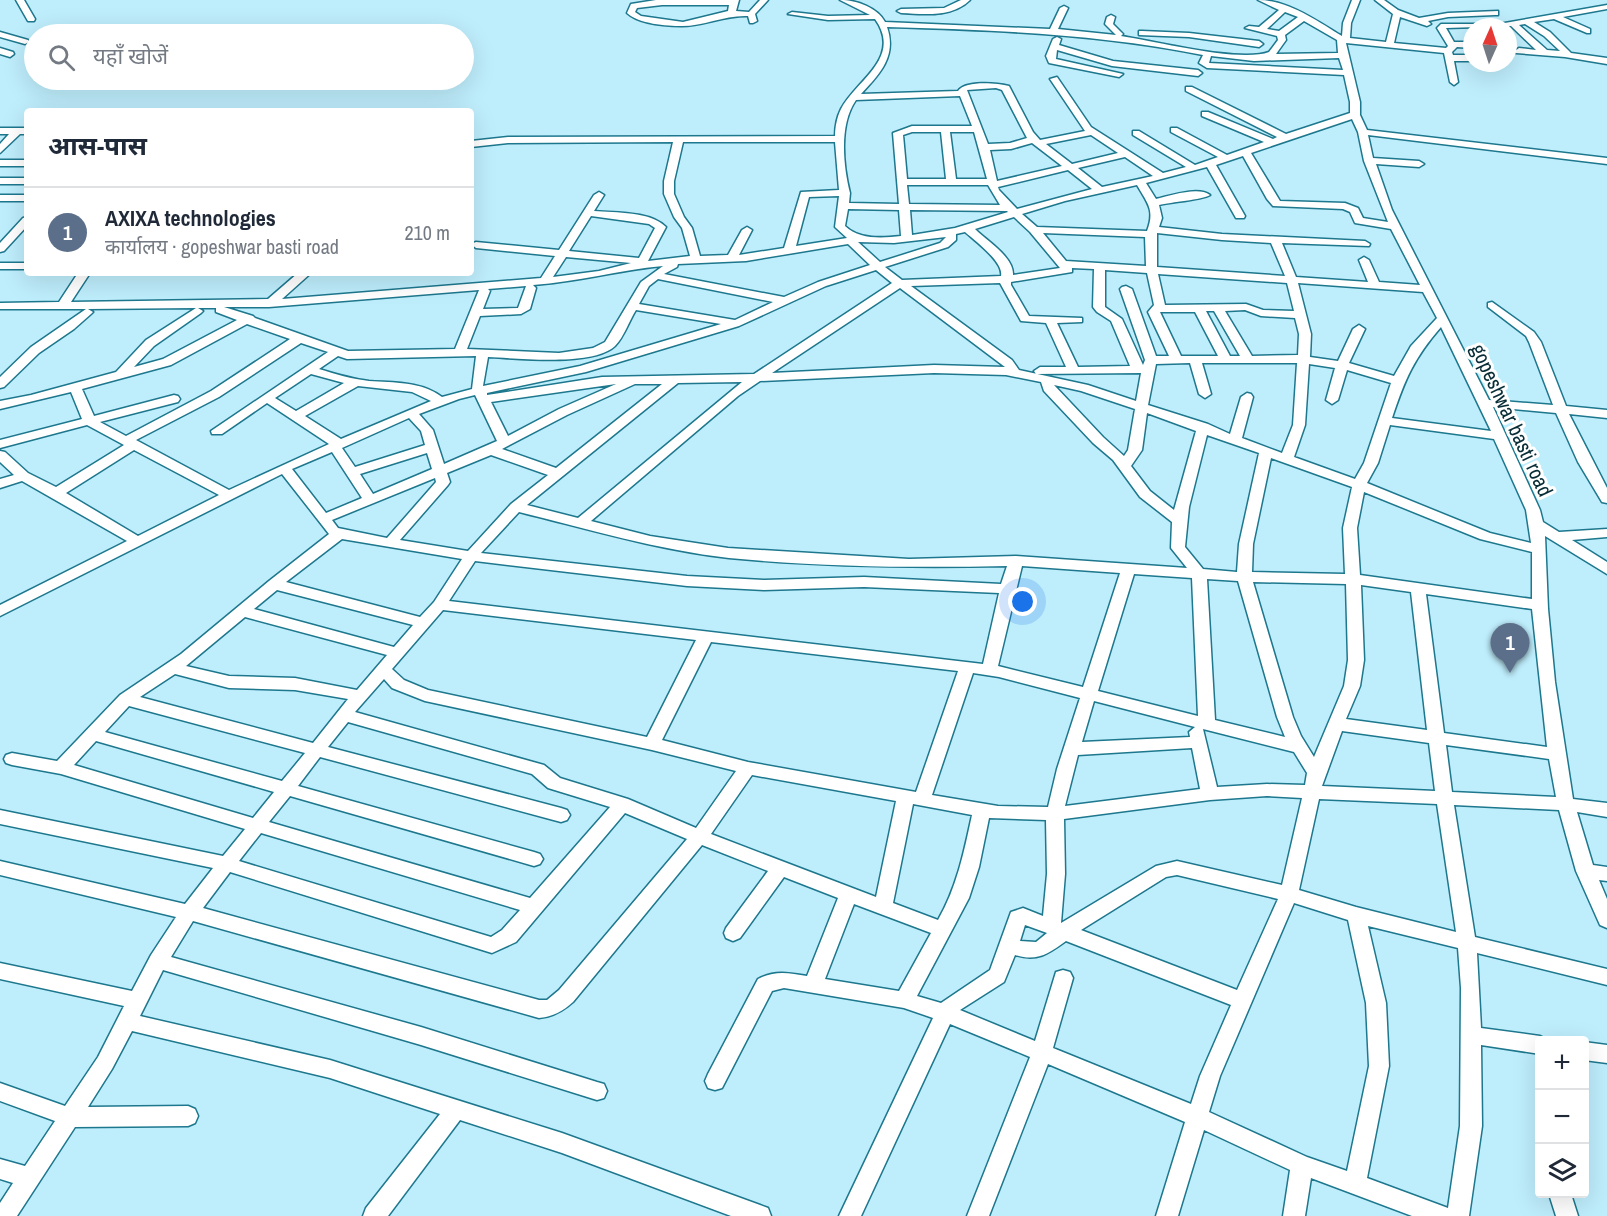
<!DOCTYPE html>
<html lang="hi">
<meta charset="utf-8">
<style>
body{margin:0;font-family:"Archivo Narrow","Noto Sans Devanagari",sans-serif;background:#f2f2f3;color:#1f2937}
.controls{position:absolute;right:18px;bottom:18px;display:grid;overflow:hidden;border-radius:6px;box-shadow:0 6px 24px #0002}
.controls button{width:54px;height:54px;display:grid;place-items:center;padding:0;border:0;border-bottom:2px solid #e0e1e3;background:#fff;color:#1f2937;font:30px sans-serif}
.compass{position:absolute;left:1463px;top:18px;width:54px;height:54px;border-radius:50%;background:#fff;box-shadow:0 6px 24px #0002;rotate:3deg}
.you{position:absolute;left:1023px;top:602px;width:21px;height:21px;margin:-15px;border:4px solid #fff;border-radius:50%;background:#1a73e8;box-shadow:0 0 0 9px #1a73e833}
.badge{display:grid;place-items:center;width:39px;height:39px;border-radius:50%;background:#ac451f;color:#fff;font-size:20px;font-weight:700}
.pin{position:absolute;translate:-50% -50px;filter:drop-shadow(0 2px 3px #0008)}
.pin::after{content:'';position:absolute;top:32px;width:21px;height:18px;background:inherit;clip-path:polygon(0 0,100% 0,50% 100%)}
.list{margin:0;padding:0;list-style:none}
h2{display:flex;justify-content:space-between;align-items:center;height:78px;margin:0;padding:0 24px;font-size:26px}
h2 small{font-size:20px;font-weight:400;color:#747a83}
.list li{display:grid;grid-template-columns:39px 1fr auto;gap:18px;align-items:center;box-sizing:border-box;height:90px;padding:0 24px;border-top:2px solid #e0e1e3}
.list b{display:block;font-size:22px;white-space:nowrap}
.list p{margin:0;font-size:20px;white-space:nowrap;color:#747a83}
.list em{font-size:20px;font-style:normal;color:#747a83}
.icon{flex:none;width:33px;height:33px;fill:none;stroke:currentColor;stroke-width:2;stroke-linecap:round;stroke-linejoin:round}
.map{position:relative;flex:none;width:1607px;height:1216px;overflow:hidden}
.search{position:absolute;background:#fff;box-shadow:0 6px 24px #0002;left:24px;top:24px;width:450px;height:66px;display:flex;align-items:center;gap:15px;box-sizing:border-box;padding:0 21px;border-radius:33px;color:#747a83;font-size:22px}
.panel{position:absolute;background:#fff;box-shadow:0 6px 24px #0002;left:24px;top:108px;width:450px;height:168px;border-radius:6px}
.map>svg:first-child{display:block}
</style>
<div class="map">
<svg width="1607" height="1216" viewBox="0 0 1607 1216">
<rect width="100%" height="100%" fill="#beedfc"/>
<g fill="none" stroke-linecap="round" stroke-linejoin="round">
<defs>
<path id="minor" d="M16 0H24L35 19 34 21H28Z
M656 0H739L736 11 749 12 760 0H768L755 14 757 21 753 23H750L748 16C725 15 704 26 682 26 666 26 639 24 627 13L631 4ZM662 5H729L728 11 683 22 641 16 635 12 637 8Z
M840 0C857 0 878 8 885 22L1050 29 1060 8 1064 6 1068 8 1058 29 1116 35 1105 24 1107 17 1111 15 1115 17 1113 24 1123 34 1121 36C1156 41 1240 63 1269 52L1278 40 1277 36 1245 28 1249 26 1259 27 1279 10 1258 0C1288 0 1317 21 1342 36L1343 23 1352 0H1360L1351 23 1350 38 1386 42 1393 14 1375 0H1384L1398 10 1419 18 1448 13 1498 11V15H1495L1448 17 1428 21 1431 24 1427 26 1400 17 1394 43 1446 48 1448 46 1437 28 1441 24H1499L1607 5V9L1563 17 1590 29V33H1587L1554 19 1534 22 1550 32 1571 53 1607 58V64L1565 57 1516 53 1515 51 1519 48 1536 50 1511 26 1446 28 1454 42H1472V48L1457 47 1452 52 1453 55H1472V61H1454L1458 82 1454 85 1450 82 1444 53 1346 43 1360 102V115L1367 130 1607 158V164L1368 135 1373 158 1419 161 1424 164 1419 167 1376 164 1392 210 1489 400 1553 405 1529 342 1526 336 1488 307V303L1492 302 1534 332 1541 342 1566 406 1607 410V418L1569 414 1607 488V503L1602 502 1578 462 1556 413 1493 407 1540 510 1543 522 1559 532 1607 529V537L1572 540 1607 562V574L1545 536 1548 609 1555 682 1573 799 1607 803V817L1577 812 1593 865 1607 867V881L1599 880 1607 899V928L1600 925 1576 871 1559 810 1454 805 1475 937 1607 969V985L1477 953 1481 1028 1540 1036 1548 1040H1540V1054L1481 1045 1482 1126 1469 1216H1412L1311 1178 1305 1216H1283L1290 1170 1204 1130 1178 1216H1156L1185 1122 1048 1064 989 1216H967L1030 1057 950 1024 861 1216H839L933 1018 904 1008 784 988 772 991 722 1088 715 1090 708 1088 705 1081 708 1074 758 979C775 970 789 973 807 976L838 898 784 877 740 938 733 941 726 938 724 933 726 928 768 871 702 845 573 1002C563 1011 553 1017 539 1018L193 921 171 957 421 1027 597 1082 604 1084 607 1091 604 1098 597 1100 421 1045 163 970 140 1016 330 1060 562 1133 760 1205 768 1208 771 1216H731L562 1153 460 1120 388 1216H363L366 1208 440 1114 330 1078 132 1031 112 1069 88 1107 188 1106 195 1109 198 1116 195 1123 188 1126 75 1127 17 1216H0V1203L13 1183 0 1179V1159L25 1166 55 1121 0 1101V1083L65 1106 98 1057 124 1006 0 979V963L132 991 151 955 176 917 0 875V861L185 904 213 868 0 824V810L223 856 245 829 61 774 12 765 6 763 4 759 6 755 12 753 57 761 120 695 181 654 269 581 329 534 282 474 0 616V605L127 541 22 481 0 488V479L14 475 0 462V451L5 452 28 473 56 487 124 445 87 425 0 448V440L82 419 71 392 0 409V401L31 395 116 372 146 340 196 308 88 309 93 312 91 314 74 329 39 353 4 387 0 388V377L31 347 86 309H0V303L59 302 78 273H90L71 302 268 299 298 273H311L282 299 541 278 555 256 476 248 471 244 476 242 559 250 594 195 599 192 604 195 594 211C616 213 650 211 666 227L648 261 690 256 682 228 674 217 664 194V181L673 142 508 143 471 147V141L508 137 835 136C835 127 837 117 841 109 856 80 903 58 875 19L828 20 788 14 792 12 828 16 870 15ZM1285 12 1298 17 1279 31 1267 29ZM1304 21 1337 40 1338 53 1276 54 1286 40 1285 35ZM1525 24 1544 36 1560 51 1547 50 1519 25ZM887 27C993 30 1099 34 1203 55L1199 63 1207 68 1344 75 1350 102V113L1286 134 1192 87H1186V91L1277 137 1273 139 1208 112H1202V116L1264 142 1227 155 1177 128H1171V132L1218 157 1195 165 1139 131H1133V135L1186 167 1163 173 1091 127 1057 77 1050 79 1085 131 1040 140 1033 132 1009 86C997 83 965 80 958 91L861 94C880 74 897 56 887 27ZM1211 56 1254 61 1339 58 1343 70 1209 63ZM996 88 1002 90 1027 138 1010 143 988 144 967 90ZM960 96 972 126H912L893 133 899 204 849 203 850 193C843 165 839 124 856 100ZM1352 119 1358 132 1364 161 1388 222 1363 218 1358 208 1345 203 1280 201 1251 153ZM912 132H941L946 179H907L903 135ZM950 132H974L987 179H956ZM1091 135 1118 153 1072 164 1046 144ZM683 142H835L839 190 801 192 784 248 739 255 752 230 747 227 742 230 728 255 700 256 692 228 684 217 674 194V181ZM1032 143 1062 166 997 181 990 150 1011 149ZM1243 156 1267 199 1273 206 1343 209 1350 212 1355 223 1391 229 1420 285 1379 282 1369 260 1364 257 1359 260 1368 282 1296 277 1282 243 1369 246 1370 244 1365 241 1222 234 1159 227 1162 218 1159 205C1171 202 1202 200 1210 195 1198 186 1170 196 1156 199L1146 183 1207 167 1236 218H1244L1245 216 1216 165ZM1125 157 1153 176 1102 187 1078 168ZM1068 170 1092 189 1017 209 999 190 998 187ZM907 185H988L1000 205 909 204ZM1137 185C1148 204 1155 210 1147 231L1037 227 1022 214 1065 201ZM839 196 835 227 847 238 796 246 809 197ZM848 209 899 210 901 236C883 238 859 240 845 226ZM910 210 1007 211 1008 212 955 228 912 235ZM591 216 649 224 655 228 639 258 569 251ZM1014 217 1030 232 1060 268 1013 275C1014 257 987 241 975 229ZM965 232C975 241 1004 262 1001 276L902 280 885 267 948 247 956 240V234ZM1043 233 1145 237 1146 266 1066 261ZM1157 233 1222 240 1271 243 1285 276 1157 267ZM946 237 940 243 880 262 858 242 894 243ZM848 244 870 265 818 282 784 297 664 274 677 267 678 264 746 261ZM566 257 631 263 599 271 553 277ZM663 266 641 282 605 342 593 348 559 353 467 349 480 316 521 314 530 309 536 288 533 285C577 282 619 270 663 266ZM1072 268 1094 269 1093 307 1097 312 1111 321 1130 366 1078 367 1057 323 1082 322V318L1029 316 1011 285V282L1072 272ZM876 270 892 283 754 374 602 377 487 395V393L586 372 739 326 826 286ZM1105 270 1147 273 1154 305 1148 312 1169 356H1156L1132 289 1126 286 1122 287 1120 289 1145 360 1143 365 1122 319 1105 307ZM1158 274 1287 283 1294 311 1263 310 1246 304 1165 305ZM658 279 773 302 735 320 639 304 649 286ZM1000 283 1021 321 1046 323 1066 367H1040L1034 371 1036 374 1141 373 1136 401 1088 385 1019 370 1012 360 911 286ZM1298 283 1423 292 1437 318 1411 346 1394 376 1349 363 1365 329 1359 325 1353 329 1338 361 1310 357 1311 334ZM526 286 518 308 483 309 490 291 488 289ZM900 288 1005 367 934 365 772 373ZM479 290 455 349 348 351 255 318 253 316 224 307H269ZM198 308H216V312L237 320 163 359 134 367 154 346 201 313 203 311ZM636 310 721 324 580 366 483 386 488 357C516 358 593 367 615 346 624 337 629 321 636 310ZM1245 310 1261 316 1295 318 1299 334 1298 355 1252 356 1225 311ZM1206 311H1214L1240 356H1230ZM1160 312H1195L1218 356H1181ZM247 324 290 339 211 391 126 436 100 422 178 402 180 399 178 396 174 395 94 416 82 389 171 365ZM1441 327 1491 431 1392 418C1405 379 1414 358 1441 327ZM301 343 328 352 211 431 212 434H222L267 403 329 444 229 490 136 440 219 397ZM338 356 347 359 476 356 472 389 442 397C421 381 394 383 369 381 352 379 335 374 319 369ZM1190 363 1199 394 1205 398 1211 394 1202 363H1297L1293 425 1282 453 1242 438 1253 397 1251 394 1247 393 1241 397 1230 434 1208 424 1148 405 1156 364ZM1309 364 1335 368 1326 400 1332 404 1338 400 1347 370 1391 383 1364 463 1355 479 1294 457 1305 425ZM934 373 1006 375 1041 382 1044 391 1093 443 1113 460 1140 497 1172 522 1171 548 1187 568 1016 556 909 559 728 548 650 536 591 521 738 396 760 381ZM311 374 344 383 296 411 275 398ZM742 382 578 518 527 505 678 383ZM616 384 559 409 508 436 491 402ZM635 384H662L556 468 502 449 567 415ZM1054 385 1081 391 1135 409 1128 450 1124 456 1103 437ZM358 386 412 392 431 401 341 439 305 416ZM475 395 497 441 444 464 433 430 419 414 459 399ZM1147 413 1196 431 1174 510 1150 491 1131 466 1142 450ZM409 418 421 431 425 445 355 467 342 448ZM1390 425 1494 439 1526 510 1531 543 1490 533 1367 483 1378 463ZM1207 435 1259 453 1239 544 1237 572 1203 569 1185 547 1189 507ZM134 450 219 495 138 536 66 493ZM332 452 362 498 326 513 292 469ZM427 453 432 469 373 494 360 474ZM491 455 548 475 511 504 468 551 400 540 448 485 450 482 447 473ZM1271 458 1352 487 1343 528 1345 574 1252 572 1253 544ZM435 478 436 482 387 538 338 528 332 520ZM1364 492 1480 539 1532 552V599L1360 575 1357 528ZM519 512C588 529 658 550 729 558 821 567 915 568 1007 566L1001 584 864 577 764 580 687 576 481 553ZM342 539 462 559 434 602 420 617 286 582ZM475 561 687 586 764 590 864 587 999 593 983 664 449 601ZM1022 566 1120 573 1083 687 998 666ZM1134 574 1192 578 1198 716 1098 691ZM1207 579 1238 581 1277 717 1285 737 1215 720ZM1253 582 1346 584 1348 660 1344 686 1314 757 1301 736 1293 717ZM1361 585 1411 592 1427 730 1346 719 1360 686 1364 660ZM277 590 413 625 394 647 254 609ZM1426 594 1532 609 1547 747 1444 733ZM443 610 696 640 647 737 428 690 404 680 392 669ZM245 617 387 655 357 690 295 678 229 676 186 666ZM711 642 958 671 916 792 748 762 662 740ZM973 673 999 677 1080 698 1057 769 1048 807 998 806 932 795ZM175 674 229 688 295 690 348 699 313 743 140 697ZM384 679 392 688 425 701 652 750 736 771 696 828 628 799 560 778 544 765 355 712ZM1094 701 1195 727 1189 732 1190 737 1082 742ZM129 706 305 753 282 781 105 732ZM348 722 532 774 548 788 610 807 530 898 269 822 290 796 534 866 540 864 543 859 540 854 534 852 298 786 320 757 561 822 567 820 570 815 567 810 561 808 328 747ZM1203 729 1294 752 1307 773 1305 785 1267 784 1217 787ZM1342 731 1429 743 1435 791 1322 786ZM96 741 274 792 253 818 74 765ZM1446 745 1549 759 1556 797 1452 792ZM1192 748 1200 789 1065 806 1078 755ZM752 775 896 801 876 897 711 834ZM1267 796 1302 798 1282 885 1177 861 1156 866 1061 923 1065 874 1064 819 1210 800ZM1319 799 1437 804 1456 932 1356 907 1299 890ZM913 804 972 815C964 852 957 887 938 920L893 903ZM625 813 687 839 559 990 547 1000H539L203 908 230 872 492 953 516 942ZM989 818 1046 820 1047 874 1043 916 1023 908 1011 912 990 970 941 1003 917 996 969 898 979 867ZM261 833 520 910 502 930 491 937 239 861ZM1177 875 1278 899 1237 990 1081 930 1166 877ZM1294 903 1348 920 1366 1003 1369 1066 1347 1171 1307 1157 1209 1112 1220 1076ZM854 904 931 933 899 991 825 979ZM1025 925 1047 933 1036 942 1020 941ZM1368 926 1458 948 1461 988 1460 1126 1448 1208 1367 1178 1389 1066 1386 1003ZM1066 941 1231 1005 1200 1076 1191 1104 1053 1048 1073 978 1070 972 1063 970 1056 972 1035 1041 960 1010 1004 982 1015 955C1037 962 1048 954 1066 941Z
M961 0H970C952 18 924 14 901 13L897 11 901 9 944 8Z
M1142 31 1189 33 1259 41 1263 44 1259 47 1189 37 1139 35V31Z
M0 32 28 40 29 42 25 44 0 37Z
M1057 37 1061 39 1059 45 1113 61 1198 70 1202 73 1198 76 1112 66 1057 50 1056 59 1123 74 1119 77 1049 63 1046 56 1053 39Z
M0 48 13 52 14 54 10 57 0 54Z
M0 128H27V134H20L0 153V144L9 134H0Z
M0 160H27V166H0Z
M0 178H27V184H0Z
M0 195H27V201H0Z
M27 217V226L4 251 0 252V243L23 218Z
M0 263H27V269H0Z
M1584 1042 1607 1045V1063L1584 1060Z
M1549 1194H1571L1578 1216H1556Z"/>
</defs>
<!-- minor casing -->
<use href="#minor" stroke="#1d778d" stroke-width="3"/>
<!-- minor -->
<use href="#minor" fill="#fff" fill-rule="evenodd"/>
</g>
<g text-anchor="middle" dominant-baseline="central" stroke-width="6" stroke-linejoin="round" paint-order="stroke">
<!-- street labels -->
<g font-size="21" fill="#092d37" stroke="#fff">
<text transform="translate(1512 420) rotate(65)">gopeshwar basti road</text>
</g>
</g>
</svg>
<div class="controls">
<button>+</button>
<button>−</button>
<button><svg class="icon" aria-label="layers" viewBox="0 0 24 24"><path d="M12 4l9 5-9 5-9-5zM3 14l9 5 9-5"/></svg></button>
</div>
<svg class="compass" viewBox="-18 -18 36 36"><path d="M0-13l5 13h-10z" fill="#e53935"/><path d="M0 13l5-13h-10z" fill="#747a83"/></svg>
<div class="you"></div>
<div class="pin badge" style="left:1510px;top:673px;background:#5c6f8a">1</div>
<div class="search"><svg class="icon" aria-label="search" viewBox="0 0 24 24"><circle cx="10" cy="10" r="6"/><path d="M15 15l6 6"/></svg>यहाँ खोजें</div>
<section class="panel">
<h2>आस-पास<small></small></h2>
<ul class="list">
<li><span class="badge" style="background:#5c6f8a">1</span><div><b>AXIXA technologies</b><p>कार्यालय · gopeshwar basti road</p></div><em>210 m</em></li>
</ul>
</section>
</div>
